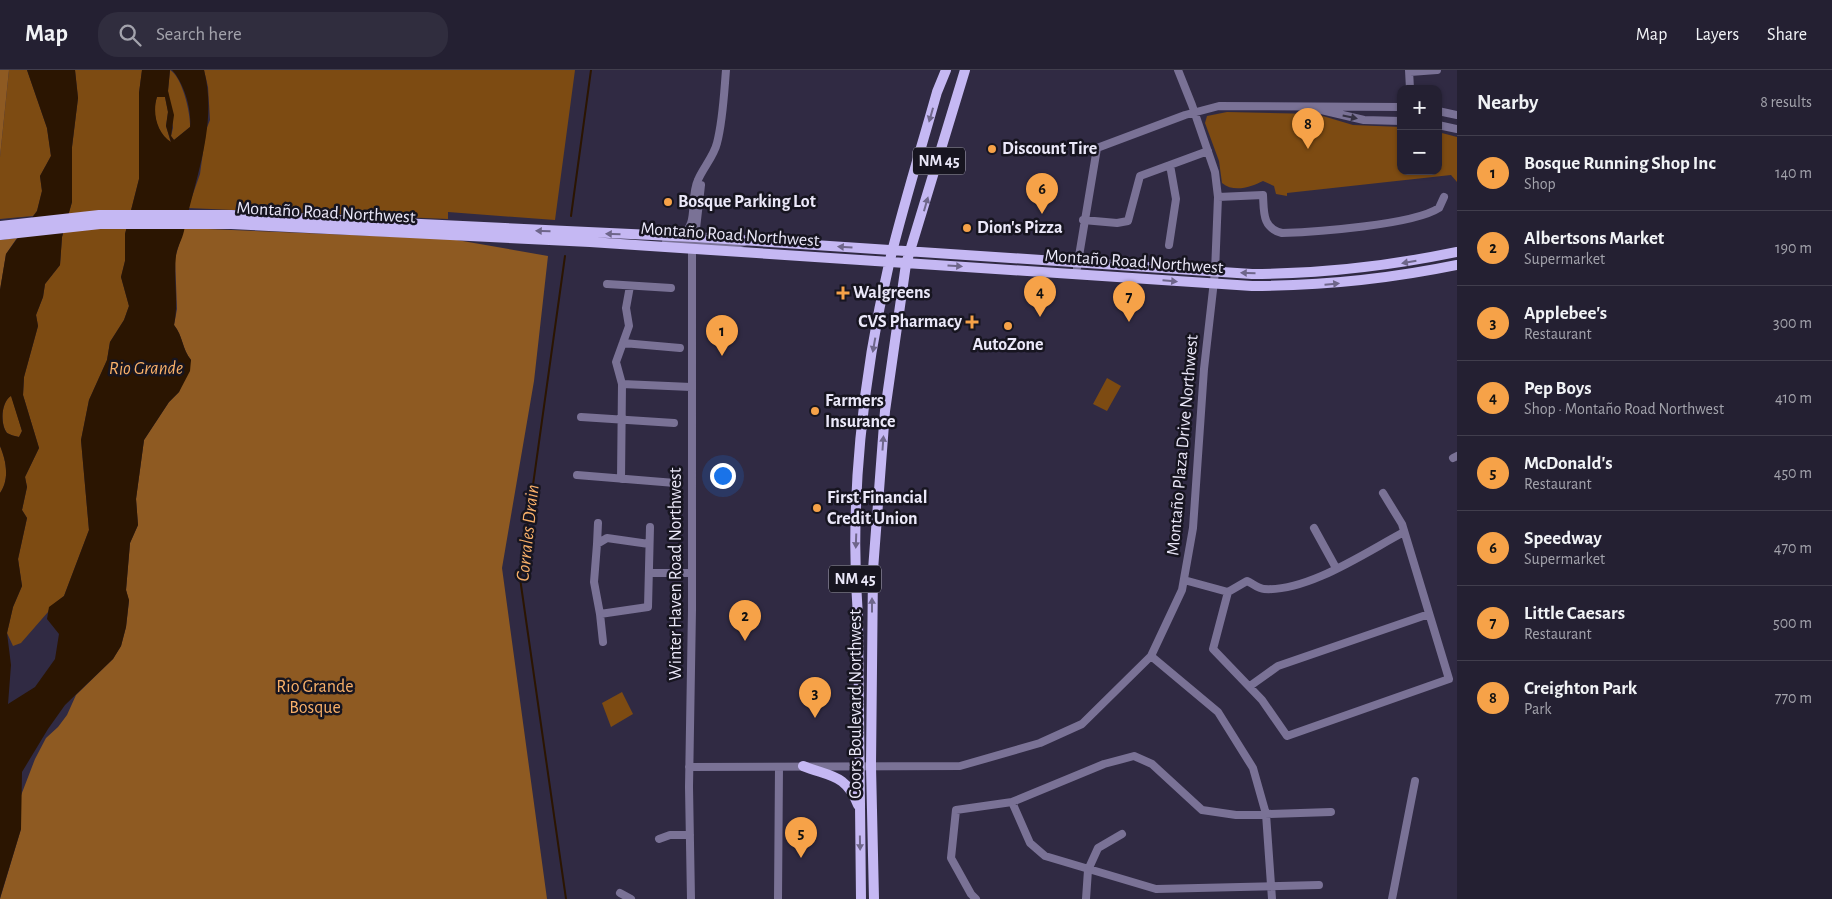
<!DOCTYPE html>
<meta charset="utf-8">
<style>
body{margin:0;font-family:"Alegreya Sans",sans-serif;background:#302d3e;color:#f1f3f6}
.controls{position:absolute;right:15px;top:15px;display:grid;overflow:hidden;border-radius:10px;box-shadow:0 1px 4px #0004}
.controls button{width:45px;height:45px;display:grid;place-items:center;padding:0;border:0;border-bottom:1px solid #413e4d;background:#242032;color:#f1f3f6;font:25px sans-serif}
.you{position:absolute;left:722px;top:405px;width:18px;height:18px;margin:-12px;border:4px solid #fff;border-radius:50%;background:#1a73e8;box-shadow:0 0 0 8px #1a73e833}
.badge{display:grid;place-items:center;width:32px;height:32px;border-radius:50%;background:#f6a248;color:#111;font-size:16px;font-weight:700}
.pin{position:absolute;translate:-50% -41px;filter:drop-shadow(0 1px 2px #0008)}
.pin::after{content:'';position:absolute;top:26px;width:18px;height:15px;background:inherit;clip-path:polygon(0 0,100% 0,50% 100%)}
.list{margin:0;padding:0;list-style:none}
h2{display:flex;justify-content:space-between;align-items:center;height:65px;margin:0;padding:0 20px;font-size:21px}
h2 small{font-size:16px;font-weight:400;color:#a3a3ac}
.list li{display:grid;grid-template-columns:32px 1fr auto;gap:15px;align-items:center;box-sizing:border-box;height:75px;padding:0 20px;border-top:1px solid #413e4d}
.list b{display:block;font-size:19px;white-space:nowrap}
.list p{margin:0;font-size:16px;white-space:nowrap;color:#a3a3ac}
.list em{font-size:16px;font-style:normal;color:#a3a3ac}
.icon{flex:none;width:28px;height:28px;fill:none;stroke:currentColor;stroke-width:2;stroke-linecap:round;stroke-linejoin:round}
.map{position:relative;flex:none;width:1457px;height:829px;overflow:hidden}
header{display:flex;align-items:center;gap:30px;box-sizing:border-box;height:70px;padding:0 25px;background:#242032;border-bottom:1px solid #413e4d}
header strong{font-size:24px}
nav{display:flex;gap:28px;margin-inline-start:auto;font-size:18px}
.search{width:350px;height:45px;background:#302d3e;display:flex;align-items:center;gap:12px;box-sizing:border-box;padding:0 18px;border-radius:20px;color:#a3a3ac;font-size:19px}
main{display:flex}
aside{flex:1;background:#242032}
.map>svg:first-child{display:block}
</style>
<header>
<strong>Map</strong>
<div class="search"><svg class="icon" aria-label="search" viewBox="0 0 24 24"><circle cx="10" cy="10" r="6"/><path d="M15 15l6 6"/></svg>Search here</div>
<nav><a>Map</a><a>Layers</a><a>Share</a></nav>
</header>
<main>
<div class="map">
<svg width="1457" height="829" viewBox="0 0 1457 829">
<rect width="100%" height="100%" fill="#302a43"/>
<!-- green -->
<path fill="#7d4b12" d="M9 0H27L47 58 51 86 40 106 42 121 37 141 33 146 0 149V87Z
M75 0H142L139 23V109L125 164V191L121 207 129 236 124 250 110 272 107 290 89 330 81 370 89 460 64 526 50 537 48 542 21 573 13 576 7 563 13 537 22 516 18 489 27 448 22 440 27 417 25 407 39 378 23 325 24 307 38 256 36 245 43 227 45 214 60 195 62 167 72 132V77L78 28Z
M170 0C182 6 191 44 190 57L174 70 171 66 173 58 168 21Z
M204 0H575L555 150 448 142V149L188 138 200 104 206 60 210 50 208 17Z
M157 27H165L168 42 166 56 171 73C157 63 151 43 157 27Z
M1227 42 1316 44 1353 55 1401 57V101H1438V62L1457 67V112L1451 105 1287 123V126L1276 124 1274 116 1263 111C1251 117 1234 123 1222 113L1219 91 1205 53 1207 46Z
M160 94 167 107 165 113 156 121 155 114 160 106Z
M1107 308 1121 316 1107 341 1093 334Z
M11 325 22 361 19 367C15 366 10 365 7 363 0 354 1 333 11 325Z
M0 376C6 390 10 409 0 423Z
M622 622 633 644 611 657 602 633Z"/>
<!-- forest -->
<path fill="#8e5a22" d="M0 0H9L0 87Z
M184 158 451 169 548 186 534 311 502 498 547 829H0L21 759 20 728 35 689 46 668 58 657 67 645 76 625 113 589 121 576 126 557 129 531 126 520 130 473 138 455 136 429 144 370 169 332 179 322 191 290C182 279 183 266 174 255L177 239 175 188Z
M17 168 6 184 0 220V170Z"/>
<!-- water -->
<path fill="#2b1501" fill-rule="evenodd" d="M27 0H75L78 28 72 77V132L62 167 60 195 45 214 43 227 36 245 38 256 24 307 23 325 39 378 25 407 27 417 22 440 27 448 18 489 22 516 13 537 7 563 11 595 8 634 35 617 55 589 59 564 47 549 49 537 64 526 89 460 81 370 89 330 107 290 110 272 124 250 129 236 121 207 125 191V164L139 109V23L142 0H170L168 21 174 45 171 66 174 70 190 57C192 40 184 13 172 0H204C218 54 195 108 184 161 182 170 177 177 176 186 173 209 179 232 174 255 183 266 182 279 191 290L190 301 179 322 169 332 144 370 136 429 138 455 130 473 126 520 129 530 126 557 121 576 113 589 65 635 48 659 22 702 21 759 0 828V423C10 409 6 390 0 376V220L6 184 37 141 42 121 40 106 51 86 47 58ZM157 27H165L168 42 166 56 171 72C157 63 152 43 157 27ZM11 326 22 361 19 367C15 366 10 365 7 363 0 354 1 332 11 326Z"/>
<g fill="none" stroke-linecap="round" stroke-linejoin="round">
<!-- stream -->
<path stroke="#2b1501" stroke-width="2" d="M571 146 591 0
M565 186 520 508 566 829"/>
<!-- minor -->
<path stroke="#7a7296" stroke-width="8" d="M1409 0 1410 19
M1410 2 1437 0
M1317 39 1364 50 1401 51
M1438 41 1457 45
M1438 55 1457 59
M1218 127 1263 125C1264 142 1262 158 1282 163 1315 162 1413 155 1439 138L1444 127
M1083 150 1117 153 1128 151 1140 106 1208 81
M680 166C700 156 689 129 698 110 703 98 714 86 717 73 723 50 724 24 726 0
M666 172H688L695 167 701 115
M1169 175 1176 129 1170 95
M1077 198 1097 78 1185 45 1219 36 1401 37
M607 214 671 218
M623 273 680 278
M622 314 691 317
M581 347 674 353
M1453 388 1457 386
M577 405 675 413
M621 409 622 314 616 292 629 256 626 238 630 216
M1314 458 1336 498
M597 474 598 453
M649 474 607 468 597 474 594 512 600 544 648 537 650 457
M649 503H691
M1184 510 1228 522 1247 511C1252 513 1258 519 1264 519 1308 522 1366 482 1404 462
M1228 522 1213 579 1262 630 1287 666 1449 609 1402 454 1383 423
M600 544 603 572
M1151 586 1218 642 1253 698 1266 744 1272 829
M1250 616 1278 596 1429 544
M689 697 960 696 1040 673 1082 654 1151 586 1182 520 1193 458 1204 299 1215 202 1218 127 1215 102 1192 35 1178 0
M1012 732 1030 773 1045 786 1156 819 1319 815
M659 769 670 765H690
M620 823 631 829
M691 829 689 717 692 540V179L696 173 734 175 744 172
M778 829 779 697
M976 829 971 824 951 788 956 740 1012 732 1104 694 1134 686 1152 694 1202 740 1236 745 1331 742
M1086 829 1088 800 1098 778 1122 764
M1392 829 1415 711"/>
<!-- major -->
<path stroke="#c5b8f3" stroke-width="10" d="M0 156 99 145H231L695 167 1252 204C1322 204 1389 196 1457 182
M0 165 100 154H231L590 172 1252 216C1321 216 1389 209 1457 195
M803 696C831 707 846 704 858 735
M861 829 858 547C849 431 863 306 889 194 903 136 921 79 937 22L946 0
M874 829 871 696 873 500 885 341 906 194 965 0"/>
</g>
<!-- one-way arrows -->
<defs><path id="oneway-solid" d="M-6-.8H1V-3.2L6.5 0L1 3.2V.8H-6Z" transform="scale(1.25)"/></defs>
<g fill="#6e668a">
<use href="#oneway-solid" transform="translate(931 45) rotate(106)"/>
<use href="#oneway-solid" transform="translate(926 134) rotate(-74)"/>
<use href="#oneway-solid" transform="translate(543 161) rotate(-178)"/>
<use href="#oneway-solid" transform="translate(613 164) rotate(-178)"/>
<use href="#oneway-solid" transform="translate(845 177) rotate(-176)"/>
<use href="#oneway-solid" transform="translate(1409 192) rotate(170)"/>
<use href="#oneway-solid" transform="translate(955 196) rotate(3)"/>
<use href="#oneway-solid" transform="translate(1248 203) rotate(-179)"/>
<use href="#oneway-solid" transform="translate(1170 211) rotate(5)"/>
<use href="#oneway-solid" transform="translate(1332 214) rotate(-5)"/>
<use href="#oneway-solid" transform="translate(874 275) rotate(100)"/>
<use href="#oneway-solid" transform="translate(883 373) rotate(-86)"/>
<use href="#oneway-solid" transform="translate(856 471) rotate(92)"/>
<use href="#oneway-solid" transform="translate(872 535) rotate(-90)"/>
<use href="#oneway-solid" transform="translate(860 773) rotate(89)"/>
</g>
<use fill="#353143" href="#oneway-solid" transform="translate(1350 47) rotate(12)"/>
<!-- markers -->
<g fill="#f6a248" stroke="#171520" stroke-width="2">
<circle cx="992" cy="79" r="5"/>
<circle cx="668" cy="132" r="5"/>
<circle cx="967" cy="158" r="5"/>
<path d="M840.5 215.5h5v5h5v5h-5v5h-5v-5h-5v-5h5z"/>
<path d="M969.5 244.5h5v5h5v5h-5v5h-5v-5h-5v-5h5z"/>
<circle cx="1008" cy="256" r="5"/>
<circle cx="815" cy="341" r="5"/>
<circle cx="817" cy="438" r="5"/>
</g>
<g text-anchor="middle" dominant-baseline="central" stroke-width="5" stroke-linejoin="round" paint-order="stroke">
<!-- shield labels -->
<g fill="#171520" stroke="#aba9b8" stroke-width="1">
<rect x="913" y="77.5" width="52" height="27" rx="4"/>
<rect x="829" y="495.5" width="52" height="27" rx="4"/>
</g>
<g font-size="16" font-weight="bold" fill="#ebe8f9">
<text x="939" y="91">NM 45</text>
<text x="855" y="509">NM 45</text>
</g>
<!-- poi labels -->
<g font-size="18" font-weight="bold" fill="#ebe8f9" stroke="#171520" text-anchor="start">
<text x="1002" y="79">Discount Tire</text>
<text x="678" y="132">Bosque Parking Lot</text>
<text x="977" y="158">Dion's Pizza</text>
<text x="853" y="223">Walgreens</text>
<text x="962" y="252" text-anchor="end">CVS Pharmacy</text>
<text x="1008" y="275" text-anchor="middle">AutoZone</text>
<text x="825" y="331">Farmers<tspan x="825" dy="21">Insurance</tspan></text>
<text x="827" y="428">First Financial<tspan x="827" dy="21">Credit Union</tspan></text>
</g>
<!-- street labels -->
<g font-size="18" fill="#ebe8f9" stroke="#171520">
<text transform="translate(326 143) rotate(3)">Montaño Road Northwest</text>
<text transform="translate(730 165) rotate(4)">Montaño Road Northwest</text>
<text transform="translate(1134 192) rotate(4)">Montaño Road Northwest</text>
<text transform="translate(1183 375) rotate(-85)">Montaño Plaza Drive Northwest</text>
<text transform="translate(676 504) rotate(-90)">Winter Haven Road Northwest</text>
<text transform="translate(856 634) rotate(-90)">Coors Boulevard Northwest</text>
</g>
<!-- park labels -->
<g font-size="18" fill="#f9b069" stroke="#171520">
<text x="315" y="617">Rio Grande<tspan x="315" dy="21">Bosque</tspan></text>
</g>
<!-- water labels -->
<g font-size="19" font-style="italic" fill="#f9b069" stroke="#171520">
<text x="146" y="298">Rio Grande</text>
<text transform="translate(528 463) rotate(-84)">Corrales Drain</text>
</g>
</g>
</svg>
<div class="controls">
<button>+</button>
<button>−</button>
</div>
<div class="you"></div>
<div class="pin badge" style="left:722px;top:286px">1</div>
<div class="pin badge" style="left:745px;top:571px">2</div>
<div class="pin badge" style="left:815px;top:648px">3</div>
<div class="pin badge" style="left:1040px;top:247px">4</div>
<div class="pin badge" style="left:801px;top:788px">5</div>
<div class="pin badge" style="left:1042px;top:144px">6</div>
<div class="pin badge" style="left:1129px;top:252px">7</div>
<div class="pin badge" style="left:1308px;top:79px">8</div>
</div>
<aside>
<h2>Nearby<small>8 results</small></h2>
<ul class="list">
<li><span class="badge">1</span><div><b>Bosque Running Shop Inc</b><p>Shop</p></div><em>140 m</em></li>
<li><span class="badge">2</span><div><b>Albertsons Market</b><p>Supermarket</p></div><em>190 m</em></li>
<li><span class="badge">3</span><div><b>Applebee's</b><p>Restaurant</p></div><em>300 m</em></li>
<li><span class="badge">4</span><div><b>Pep Boys</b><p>Shop · Montaño Road Northwest</p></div><em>410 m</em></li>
<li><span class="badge">5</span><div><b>McDonald's</b><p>Restaurant</p></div><em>450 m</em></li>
<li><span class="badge">6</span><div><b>Speedway</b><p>Supermarket</p></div><em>470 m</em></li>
<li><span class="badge">7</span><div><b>Little Caesars</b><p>Restaurant</p></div><em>500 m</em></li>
<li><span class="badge">8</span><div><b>Creighton Park</b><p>Park</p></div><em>770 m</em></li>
</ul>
</aside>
</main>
